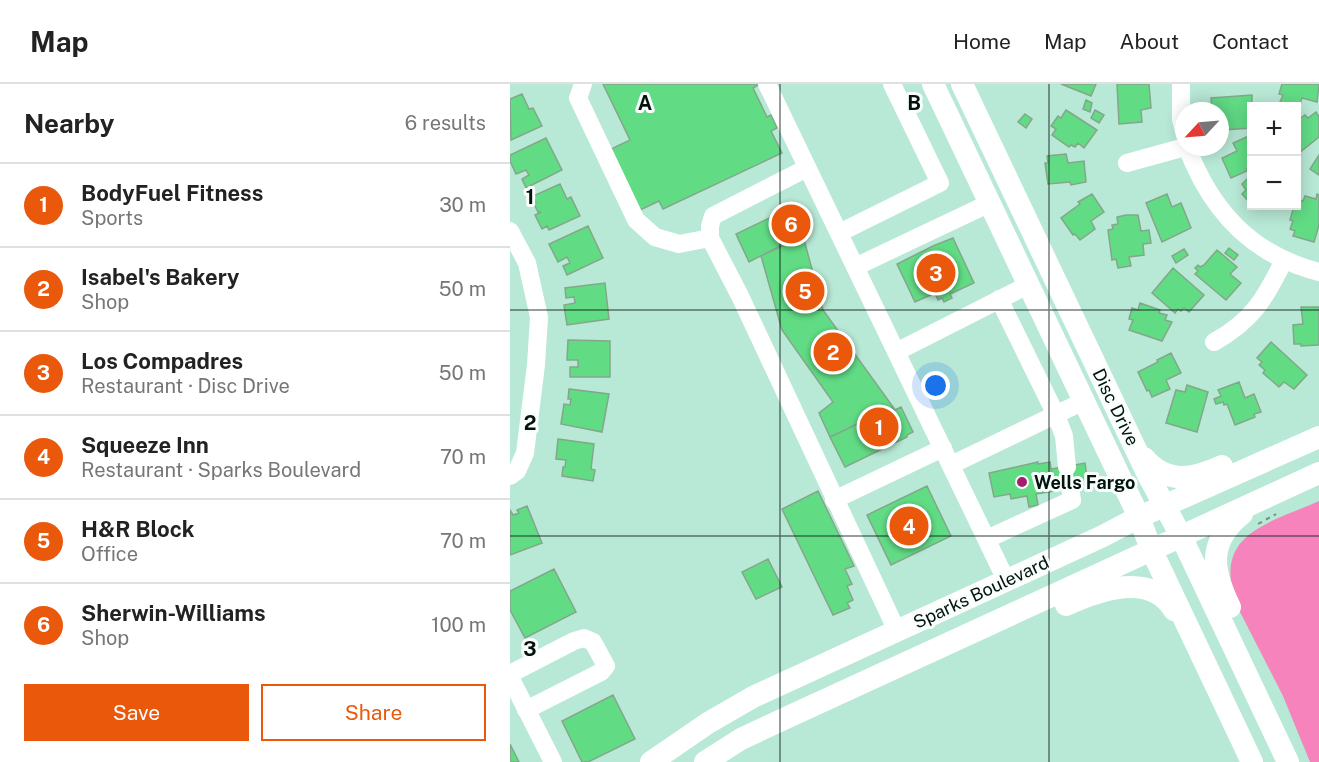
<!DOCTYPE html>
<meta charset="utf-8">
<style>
body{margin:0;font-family:"Public Sans",sans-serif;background:#f2f2f2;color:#222}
.controls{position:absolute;right:18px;top:18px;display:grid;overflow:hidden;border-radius:0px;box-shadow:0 3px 15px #0003}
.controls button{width:54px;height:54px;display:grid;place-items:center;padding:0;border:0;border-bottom:2px solid #e0e0e0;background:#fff;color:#222;font:30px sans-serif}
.compass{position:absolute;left:665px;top:18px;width:54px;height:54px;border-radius:50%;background:#fff;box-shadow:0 3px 15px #0003;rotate:244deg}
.you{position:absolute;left:426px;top:302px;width:21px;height:21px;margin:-15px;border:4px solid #fff;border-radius:50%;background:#1a73e8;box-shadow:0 0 0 9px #1a73e833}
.badge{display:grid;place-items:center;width:39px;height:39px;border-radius:50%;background:#ea580c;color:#fff;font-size:20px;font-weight:700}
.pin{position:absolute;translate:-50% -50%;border:3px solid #fff;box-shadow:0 2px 6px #0006}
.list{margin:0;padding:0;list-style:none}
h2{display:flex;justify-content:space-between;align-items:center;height:78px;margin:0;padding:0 24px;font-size:26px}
h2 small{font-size:20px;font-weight:400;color:#767676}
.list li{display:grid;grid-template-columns:39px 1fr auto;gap:18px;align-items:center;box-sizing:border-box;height:84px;padding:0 24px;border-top:2px solid #e0e0e0}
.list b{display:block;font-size:22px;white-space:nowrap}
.list p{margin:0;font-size:20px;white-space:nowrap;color:#767676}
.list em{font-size:20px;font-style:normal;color:#767676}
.actions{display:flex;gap:12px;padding:18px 24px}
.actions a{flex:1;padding:14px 0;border:2px solid #ea580c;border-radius:0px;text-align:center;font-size:21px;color:#ea580c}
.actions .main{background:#ea580c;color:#fff}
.map{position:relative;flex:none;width:809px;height:678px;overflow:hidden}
header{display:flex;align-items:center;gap:36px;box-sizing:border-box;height:84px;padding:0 30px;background:#fff;border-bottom:2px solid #e0e0e0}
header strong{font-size:28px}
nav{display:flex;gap:33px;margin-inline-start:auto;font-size:21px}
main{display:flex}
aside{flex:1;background:#fff}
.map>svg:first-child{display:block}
</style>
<header>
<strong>Map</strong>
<nav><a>Home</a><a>Map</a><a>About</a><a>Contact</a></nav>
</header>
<main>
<aside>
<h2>Nearby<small>6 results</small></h2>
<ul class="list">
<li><span class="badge">1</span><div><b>BodyFuel Fitness</b><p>Sports</p></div><em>30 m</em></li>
<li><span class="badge">2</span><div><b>Isabel's Bakery</b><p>Shop</p></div><em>50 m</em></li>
<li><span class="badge">3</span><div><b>Los Compadres</b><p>Restaurant · Disc Drive</p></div><em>50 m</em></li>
<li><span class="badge">4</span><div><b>Squeeze Inn</b><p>Restaurant · Sparks Boulevard</p></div><em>70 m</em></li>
<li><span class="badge">5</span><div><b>H&amp;R Block</b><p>Office</p></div><em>70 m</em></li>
<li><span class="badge">6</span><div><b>Sherwin-Williams</b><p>Shop</p></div><em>100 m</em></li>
</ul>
<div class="actions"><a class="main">Save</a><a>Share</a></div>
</aside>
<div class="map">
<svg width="809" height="678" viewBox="0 0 809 678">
<rect width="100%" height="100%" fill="#b8e8d6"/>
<!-- green -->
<path fill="#f783bc" d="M809 417V678H800L773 612 728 524C700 450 755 441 809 417Z"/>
<!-- building -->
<path fill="#61dc85" stroke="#84a68a" stroke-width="1.5" d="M93 0H250L243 4 257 33 261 31 267 44 261 47 272 69 153 125 149 117 128 127 99 66 120 56Z
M551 0H586L581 12Z
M607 0H639L641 24 631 26 632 38 609 40Z
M772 0H809L807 18 792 14 789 23 770 18 773 11 769 10Z
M12 10 19 25 23 24 32 42 1 56 0 15Z
M742 11V44L713 46V41H710V27H702L701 14Z
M576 16 582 19 580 28 573 25Z
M556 26 587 46 574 64 568 59 565 63 561 61 559 63 542 51 546 45 541 42 548 32 551 34Z
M585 26 594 31 589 39 581 34Z
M806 28 809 33V53L789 69 786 66V34L789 35 795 31 798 34Z
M515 30 522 35 516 44 508 38Z
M741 51 742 82 736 85 737 87 721 94 712 74 727 67 723 59Z
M36 54 52 86 16 104 12 95 19 91 16 86 6 90 0 77V71Z
M556 70 558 79 574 77 576 98 561 101 560 98 538 100 535 79H538L537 72Z
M809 71V91L800 85Z
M737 95 742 100V121L732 110 736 106 732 100Z
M50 100 57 115 61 113 70 132 39 146 37 142 32 145 25 131 31 128H28L24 120 26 118 23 112Z
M582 110 594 128 581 137 585 145 570 156 565 150 563 151 551 134 570 120 568 118Z
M657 110 662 123 671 119 681 144 652 158 636 119Z
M807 110 809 111V141L804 158 783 152 785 147 780 145 783 137 780 136 784 122H786V115L793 117 795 112 806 115Z
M288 123 299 147 239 178 226 150 280 124 281 126Z
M616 131H628L631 147 639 146 641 159 633 160 634 171 619 173 621 182 608 184 606 175 602 176 598 146 603 145 602 141 608 140 607 133Z
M78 142 93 174 57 191 53 182 60 179 57 173 48 178 39 160Z
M293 152 313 226 383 323 320 353 309 329 323 318 272 246 251 172Z
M443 154 464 199 440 210 442 214 434 218 432 214 428 216 425 209 405 218 387 180 423 162Z
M719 164 728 171 724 176 715 169Z
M674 165 678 171 666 179 662 172Z
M707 166 727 183 720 190 731 199 716 216 685 190 688 187 685 184 688 181 690 183 694 181Z
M663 184 694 211 679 228 674 224 671 227 668 225 665 229 642 209Z
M95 199 99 235 57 241 54 221 65 219 64 213 56 214 55 204Z
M630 219 650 226 649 229 657 231 655 236 662 238 652 257 619 246 623 236 619 235 622 224 628 226Z
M791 223H809V261L791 262V260H784L783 241 793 240Z
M58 256 100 257V293H60V283H68V276H57Z
M761 258 797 291 784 305 774 298 769 303 753 289 755 286 749 281 752 278 747 274Z
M661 269 671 289 656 296 660 305 642 313 639 306 637 307 628 288 648 278 647 276Z
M729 298 735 314 744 310 751 328 744 330 745 333 725 341 717 320 714 321 713 318 706 320 704 315 711 312 708 306Z
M677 301 698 308 687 348 656 339 666 306 675 308Z
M59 305 99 310 92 348 51 340 54 320 60 321 61 315H58Z
M383 323 385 326 391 323 403 348 397 351V353L335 383 320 353Z
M48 355 84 360 81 385 85 386 83 397 52 392 53 383H55L56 376 46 375Z
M528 378V380L540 378 545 407 526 410 528 421 519 423 517 412 501 415 500 410 484 413 479 389Z
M575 379 578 401 545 407 541 385Z
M417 402 441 452 381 481 357 431Z
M308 407 344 482 335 485 342 500 337 502 343 516 337 519 340 524 323 531 272 425Z
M17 422 32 459 0 471V426L3 431 9 429 7 426Z
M258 475 272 503 246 515 232 488Z
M44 485 66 528 15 554 0 526V507Z
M103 611 125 655 78 678H72L52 637Z
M0 660 9 678H0Z"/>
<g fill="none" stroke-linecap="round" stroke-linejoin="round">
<!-- path -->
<path stroke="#6d9083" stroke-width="2" stroke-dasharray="4.5 4.5" stroke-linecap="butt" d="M748 440 766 430"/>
<!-- minor -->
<path stroke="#fff" stroke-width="18" d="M73 0 68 14 126 136 145 153 169 160 200 154
M257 0 496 496
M671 0V35L674 47
M677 63C701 127 742 171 809 188
M617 79 675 63
M297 84 203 132 200 142V154L230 212 387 547
M0 147 17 179 29 233 26 281 15 369 7 387 0 392
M329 149 430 99 382 0
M345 183 480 119
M489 215 546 331 554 352 557 383
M704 258C742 237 755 215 774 176
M386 268 518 201
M441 381 574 317
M324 416 433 364
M477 455 562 416 560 402
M0 590 64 557 74 554 83 558 96 582 91 588 16 626
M0 593 43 678"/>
<!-- major -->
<path stroke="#fff" stroke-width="22" d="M423 0 629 433 641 465 742 678
M452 0 638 391 671 452 778 678
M634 374C657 401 683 395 712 382
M556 521C589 506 641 487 664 526
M720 523C702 486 697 458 732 430
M141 678 198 639 243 613 593 452 629 433 809 353
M195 678 231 655 278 633 809 389"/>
</g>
<!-- grid -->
<path fill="none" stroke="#03130d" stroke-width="1.5" stroke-opacity="0.55" d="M270 0V678M539 0V678M0 226H809M0 452H809"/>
<!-- markers -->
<circle fill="#a31e6c" stroke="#f9fefc" stroke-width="2" cx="512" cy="398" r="6"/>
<g text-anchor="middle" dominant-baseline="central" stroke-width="6" stroke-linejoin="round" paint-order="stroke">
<!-- street labels -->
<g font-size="18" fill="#03130d" stroke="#f9fefc">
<text transform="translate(606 323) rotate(64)">Disc Drive</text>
<text transform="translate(471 508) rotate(-25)">Sparks Boulevard</text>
</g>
<!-- poi labels -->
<g font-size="18" font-weight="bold" fill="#03130d" stroke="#f9fefc" text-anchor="start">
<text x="524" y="398">Wells Fargo</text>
</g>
</g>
<g font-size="20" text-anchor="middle" font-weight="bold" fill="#03130d" stroke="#f9fefc" stroke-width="6" stroke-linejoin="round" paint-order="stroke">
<text x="135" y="26">A</text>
<text x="404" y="26">B</text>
<text x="20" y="120">1</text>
<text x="20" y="346">2</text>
<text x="20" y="572">3</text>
</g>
</svg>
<div class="controls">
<button>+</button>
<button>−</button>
</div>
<svg class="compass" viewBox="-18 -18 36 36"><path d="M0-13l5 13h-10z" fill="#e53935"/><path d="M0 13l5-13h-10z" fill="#767676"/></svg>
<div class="you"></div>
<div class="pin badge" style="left:369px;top:343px">1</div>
<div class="pin badge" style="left:323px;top:268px">2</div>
<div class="pin badge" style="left:426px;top:189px">3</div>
<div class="pin badge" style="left:399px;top:442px">4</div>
<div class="pin badge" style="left:295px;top:207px">5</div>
<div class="pin badge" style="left:281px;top:140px">6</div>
</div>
</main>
